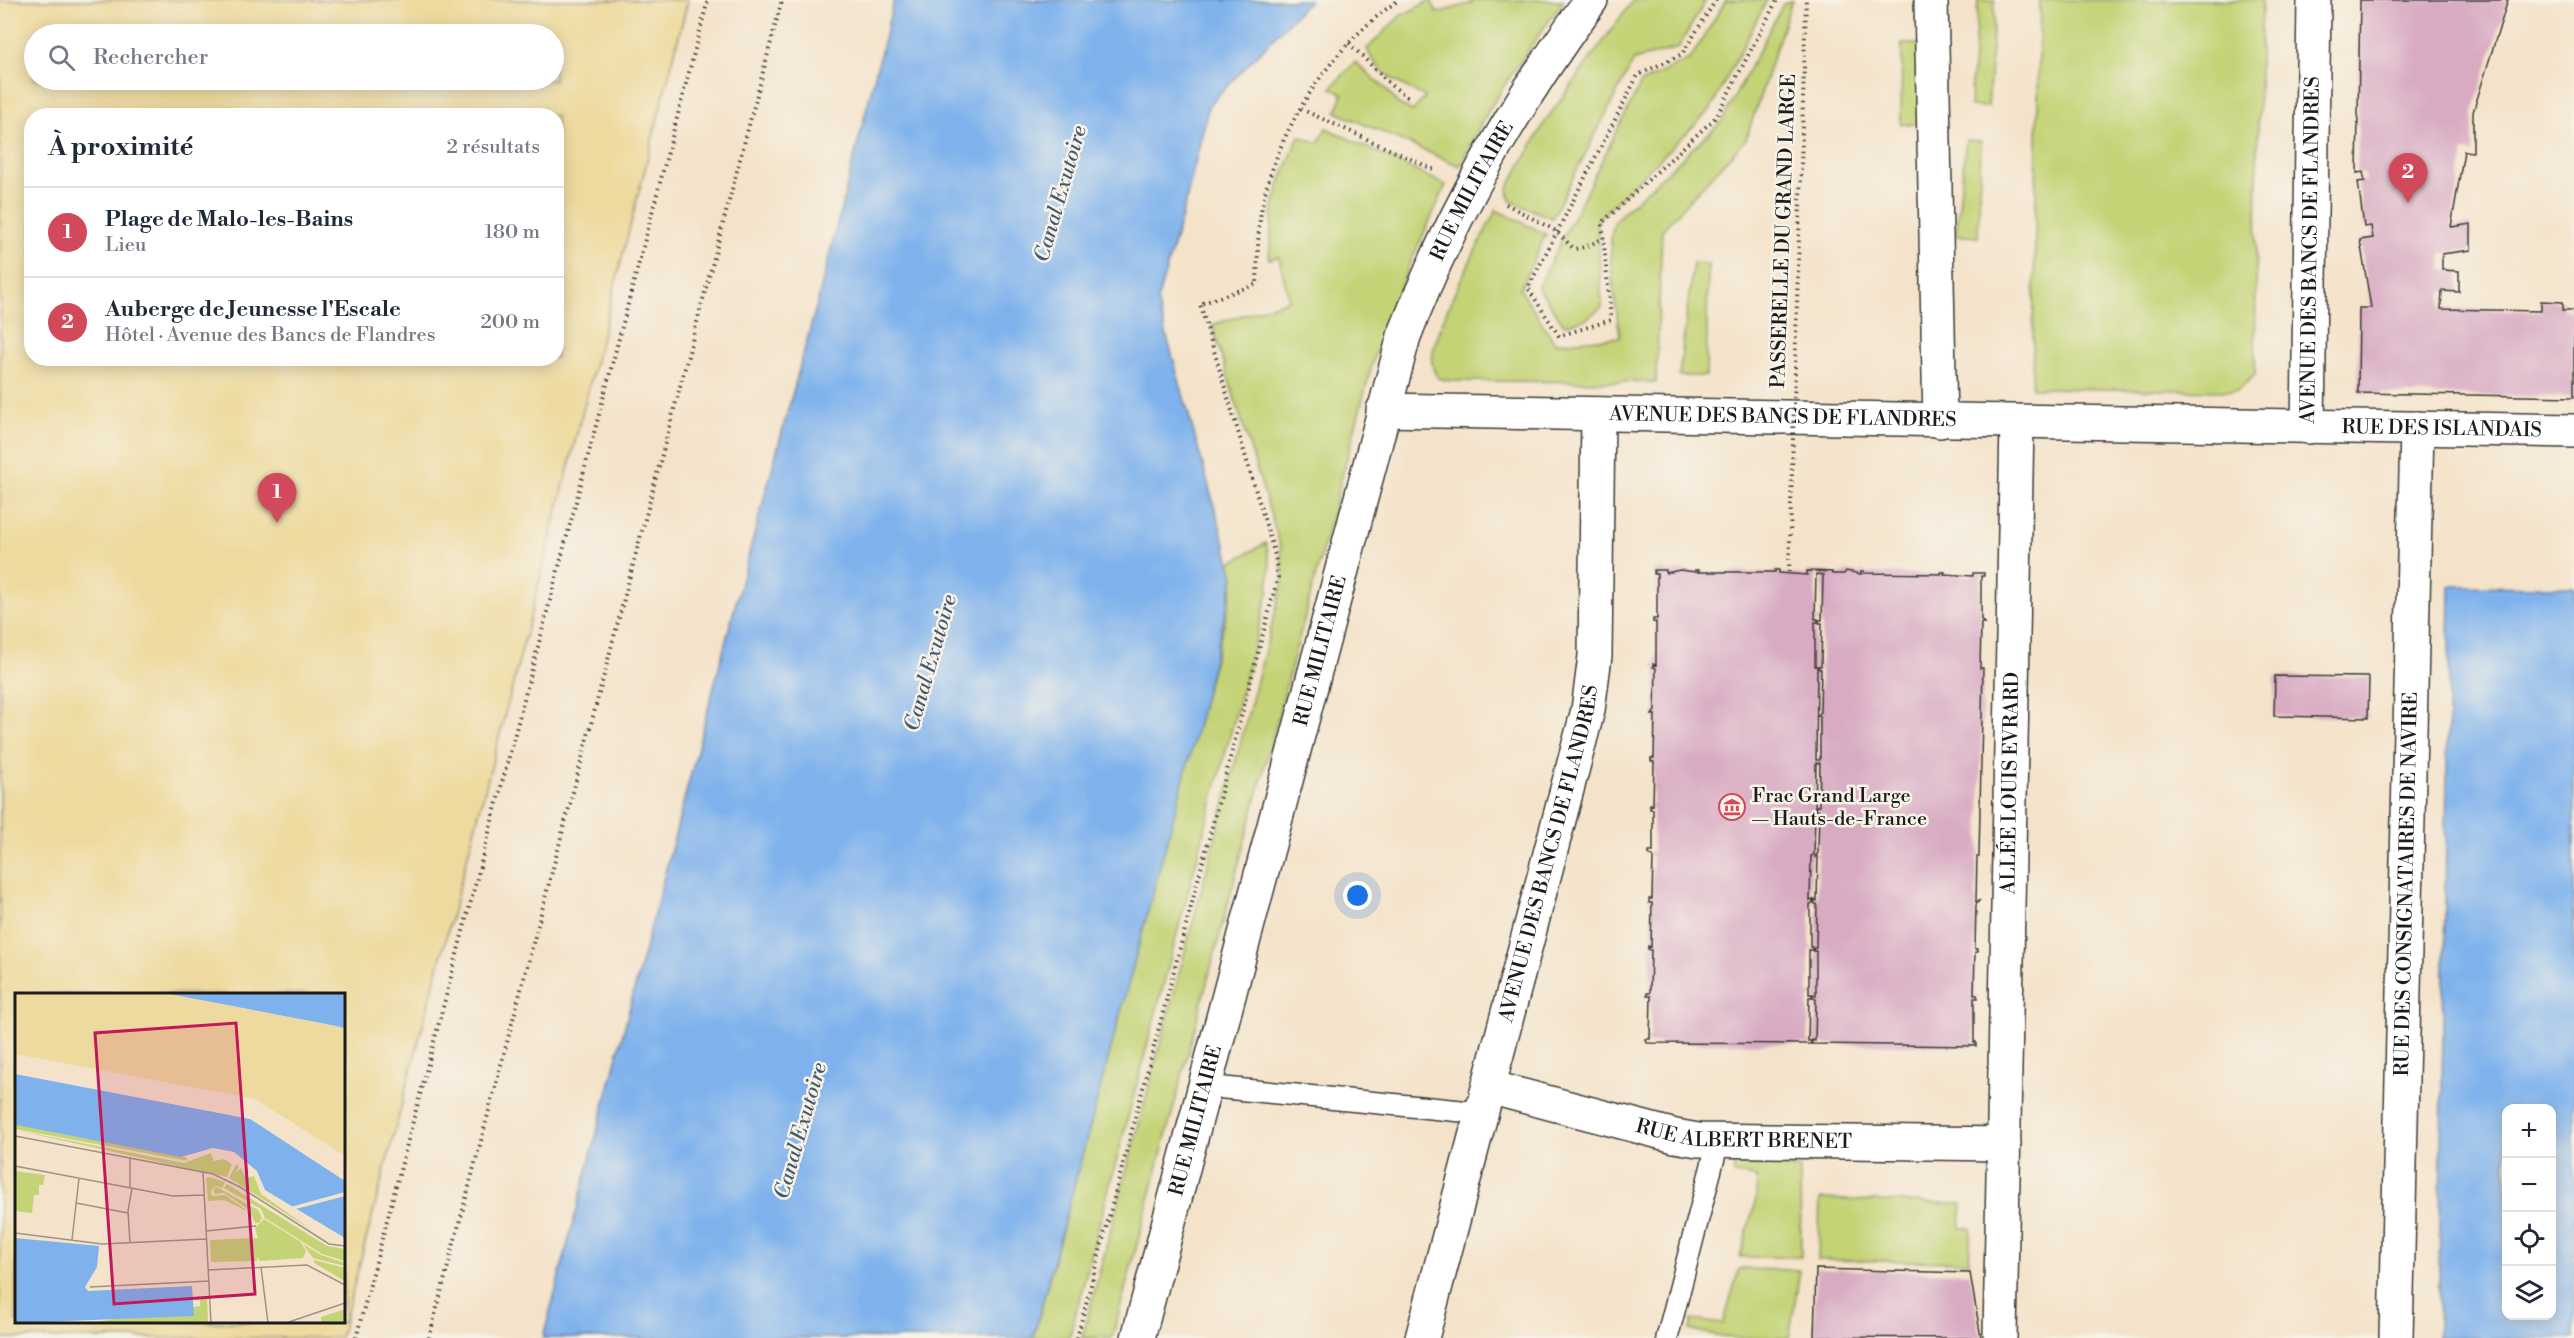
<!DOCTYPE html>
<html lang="fr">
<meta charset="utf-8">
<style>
body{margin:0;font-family:"Libre Bodoni",serif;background:#f6f6f7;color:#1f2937}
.controls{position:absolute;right:18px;bottom:18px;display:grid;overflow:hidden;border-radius:12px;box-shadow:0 3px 15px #0003}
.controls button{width:54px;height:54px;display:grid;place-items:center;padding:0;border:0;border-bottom:2px solid #e0e1e3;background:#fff;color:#1f2937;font:30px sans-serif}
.you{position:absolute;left:1358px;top:896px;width:21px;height:21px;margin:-15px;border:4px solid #fff;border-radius:50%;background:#1a73e8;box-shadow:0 0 0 9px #1a73e833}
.badge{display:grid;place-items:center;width:39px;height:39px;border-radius:50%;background:#d1495b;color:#fff;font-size:20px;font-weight:700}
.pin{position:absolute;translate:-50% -50px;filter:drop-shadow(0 2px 3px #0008)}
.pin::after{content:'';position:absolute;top:32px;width:21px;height:18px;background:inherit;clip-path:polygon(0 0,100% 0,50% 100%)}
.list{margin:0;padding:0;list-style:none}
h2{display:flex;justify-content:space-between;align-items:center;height:78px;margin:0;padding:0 24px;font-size:26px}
h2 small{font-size:20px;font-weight:400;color:#747a83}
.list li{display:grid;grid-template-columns:39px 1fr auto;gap:18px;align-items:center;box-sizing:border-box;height:90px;padding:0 24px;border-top:2px solid #e0e1e3}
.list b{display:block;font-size:22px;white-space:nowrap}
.list p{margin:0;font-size:20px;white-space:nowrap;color:#747a83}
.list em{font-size:20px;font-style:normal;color:#747a83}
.icon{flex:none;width:33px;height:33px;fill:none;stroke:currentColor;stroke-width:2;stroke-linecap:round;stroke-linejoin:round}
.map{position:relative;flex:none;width:2574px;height:1338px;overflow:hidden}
.search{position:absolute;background:#fff;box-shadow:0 3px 15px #0003;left:24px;top:24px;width:540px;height:66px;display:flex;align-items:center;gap:15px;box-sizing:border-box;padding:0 21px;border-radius:33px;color:#747a83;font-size:22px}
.panel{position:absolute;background:#fff;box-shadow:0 3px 15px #0003;left:24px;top:108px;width:540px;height:258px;border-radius:24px}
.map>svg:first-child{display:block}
</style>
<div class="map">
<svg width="2574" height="1338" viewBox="0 0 2574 1338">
<rect width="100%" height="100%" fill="#f7f3e8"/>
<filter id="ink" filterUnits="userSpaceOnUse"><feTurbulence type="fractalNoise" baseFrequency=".0167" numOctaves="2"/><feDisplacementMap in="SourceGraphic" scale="12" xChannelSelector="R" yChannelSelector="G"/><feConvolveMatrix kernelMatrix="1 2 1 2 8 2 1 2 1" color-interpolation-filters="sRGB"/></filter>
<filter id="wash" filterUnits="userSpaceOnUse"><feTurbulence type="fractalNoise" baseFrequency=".008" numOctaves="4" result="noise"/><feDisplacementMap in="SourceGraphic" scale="24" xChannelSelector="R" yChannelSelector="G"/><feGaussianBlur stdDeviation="1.35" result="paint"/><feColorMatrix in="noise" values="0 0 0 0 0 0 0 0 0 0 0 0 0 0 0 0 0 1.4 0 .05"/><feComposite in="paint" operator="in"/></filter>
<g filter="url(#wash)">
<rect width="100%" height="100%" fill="#f4e3ca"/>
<!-- green -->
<path fill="#c3d375" stroke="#707848" stroke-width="1.5" d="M1431 0 1437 13 1472 3 1471 0H1564C1526 53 1486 106 1460 166L1336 112 1343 94 1331 88 1355 62 1386 89 1398 104 1413 111 1425 97C1401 84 1378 76 1367 49L1400 16Z
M1633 0H1706L1678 48 1634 60 1552 218 1510 201 1508 188 1547 119Z
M1726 0H1767L1710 110 1597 220 1602 307 1586 319 1564 325 1538 287 1641 83 1691 58Z
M1792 0 1746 139 1662 230 1656 382 1451 381 1438 378C1434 373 1432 367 1432 360 1434 325 1479 245 1496 210L1546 234 1520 289 1555 343 1620 337C1617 306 1603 246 1616 219L1722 121 1783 4Z
M1978 0H1995L1988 107 1970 106Z
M2040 0H2262L2257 159 2255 375 2237 391 2032 388Z
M1902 44H1925V124H1901Z
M1326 128 1446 185 1407 270 1374 357 1112 1338H1082L1283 583 1281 548 1212 325 1289 300 1279 257 1269 259 1273 206 1281 180 1299 136 1318 143Z
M1966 140 1981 141 1978 237 1956 235Z
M1693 263 1708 264 1706 376H1679Z
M1266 543 1270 566 1268 593 1069 1338H1033L1229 606 1234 577 1230 563Z
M1734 1163 1800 1168 1801 1257H1740L1756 1199 1757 1177 1734 1174Z
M1820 1199 1962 1204 1960 1228H1971L1969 1262 1818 1260Z
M1739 1269 1800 1270 1789 1338H1732L1690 1330 1692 1320 1723 1324Z"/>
<!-- sand -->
<path fill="#eeda9e" stroke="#857b5d" stroke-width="1.5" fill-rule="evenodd" d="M0 0H688L512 688 340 1338H0ZM34 34H554V80H34ZM32 116H556V358H32ZM16 994H344V1322H16Z"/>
<!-- water -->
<path fill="#7fb2ec" stroke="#4e6784" stroke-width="1.5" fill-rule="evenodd" d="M894 0H1310L1209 105 1185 205 1157 301 1234 577 1192 748 1033 1338H543L741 583 818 300Z
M2450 586 2574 587V1338H2438ZM2506 1108H2552V1316H2506Z"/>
<g id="blocks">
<!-- building -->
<path fill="#d8abc3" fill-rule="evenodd" d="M2360 0H2508L2473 112V152L2464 151 2451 227 2471 224V250L2442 254V270L2459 271V292L2442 291 2441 309 2541 311V301L2563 302V310H2574V397L2358 393 2359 308H2371L2360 240 2373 238 2371 226 2364 227 2358 182 2365 181 2363 172 2357 173Z
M1654 570H1666V573L1680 570 1696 572 1695 570H1699L1698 572H1775V570H1779V573L1807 575V571L1832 572V574H1844L1846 571 1861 574V571H1864V573L1941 574V572H1945L1944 574 1973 576V573H1984V576H1981V620L1984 623H1981L1980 668H1983L1979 857H1977L1976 902 1979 901 1976 905 1975 949H1978V952H1975L1974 995H1977L1978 998H1974V1043L1976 1042V1046L1812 1044V1040L1815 1041 1816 998 1813 997 1812 994 1816 995V951H1813L1814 948H1816L1817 904H1815L1814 900 1817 901 1818 857H1815L1818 853 1819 810 1816 811V806H1819L1820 763H1816L1814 855 1811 856 1810 901 1813 900V903L1810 904V947H1812V950H1809V994H1812V997H1809L1808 1041H1811V1044L1647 1043 1646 1039H1650L1651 996H1647V993H1650L1651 950 1648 949V946L1651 947 1652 903H1649V899H1652L1653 856 1649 855V852H1653V809H1650V804L1653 805 1654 762 1651 761V758H1654L1655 715H1652L1655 711 1656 668 1653 667V664L1656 665V622H1653V619H1657V574H1654ZM1816 574 1823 575 1822 620H1819V623H1822L1821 666H1818L1819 669H1821L1820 713 1817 716H1820V760H1816L1817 666H1815V622H1818V619H1815Z
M2275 676 2369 677 2368 718 2274 716Z
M1816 1269 1970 1273 1981 1338 1814 1337Z"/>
</g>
</g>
<g filter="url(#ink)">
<use href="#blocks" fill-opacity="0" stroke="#3c3a36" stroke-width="1.5"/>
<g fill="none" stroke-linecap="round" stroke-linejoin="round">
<defs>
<path id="lane" d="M1204 1086 1482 1113
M1667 1338 1718 1142"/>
<g id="street">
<path d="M1931 0 1940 421"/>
<path id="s1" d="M1383 410 2574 431"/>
<path id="s2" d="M2308 427 2314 0"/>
<path id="s3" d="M1489 1087 1675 1136 1698 1140 2004 1144"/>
<path id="s4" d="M1138 1338 1404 336C1451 214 1514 105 1591 0"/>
<path id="s5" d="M1422 1338 1588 710 1595 656 1598 414"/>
<path id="s6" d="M2000 1338 2017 422"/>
<path id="s7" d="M2396 1338 2417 428"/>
</g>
</defs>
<!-- lane casing -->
<use href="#lane" stroke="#3c3a36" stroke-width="24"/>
<!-- street casing -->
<use href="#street" stroke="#3c3a36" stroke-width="36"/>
<!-- path -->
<path stroke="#3c3a36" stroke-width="4" stroke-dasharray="1.5 4.5" stroke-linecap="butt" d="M1716 0 1682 54 1638 75 1528 288 1559 336 1611 320 1602 223 1716 117 1777 0
M1349 43 1392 86 1411 99
M1301 109 1437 171
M1506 204 1556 231 1574 249 1585 247 1604 238
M356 1338 708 0
M429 1338 782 0
M1077 1338 1278 577 1275 555 1200 304 1257 284C1258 254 1257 222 1265 193 1284 119 1335 43 1399 0"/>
<!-- lane -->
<use href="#lane" stroke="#fff" stroke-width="21"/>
<!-- street -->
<use href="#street" stroke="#fff" stroke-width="33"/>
<!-- path-bridge -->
<path stroke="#3c3a36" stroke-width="4" stroke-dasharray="1.5 4.5" stroke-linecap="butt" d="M1789 572 1806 0"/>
</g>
</g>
<!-- icons -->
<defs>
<symbol id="museum-ring" viewBox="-11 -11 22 22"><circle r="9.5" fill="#f7f3e8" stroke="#d1495b" stroke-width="1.5"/><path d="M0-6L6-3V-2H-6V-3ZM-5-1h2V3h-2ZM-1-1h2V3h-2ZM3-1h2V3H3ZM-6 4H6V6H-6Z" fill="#d1495b"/></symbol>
</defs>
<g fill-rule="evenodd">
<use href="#museum-ring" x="1717" y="792" width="30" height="30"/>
</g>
<g text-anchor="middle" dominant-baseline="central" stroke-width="5" stroke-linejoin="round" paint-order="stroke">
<!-- street labels -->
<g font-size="20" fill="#1c1c1c" stroke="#f7f3e8">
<text stroke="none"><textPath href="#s4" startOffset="1197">RUE MILITAIRE</textPath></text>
<text transform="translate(1784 231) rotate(-88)">PASSERELLE DU GRAND LARGE</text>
<text stroke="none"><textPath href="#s2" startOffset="177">AVENUE DES BANCS DE FLANDRES</textPath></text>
<text stroke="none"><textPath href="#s1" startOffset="400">AVENUE DES BANCS DE FLANDRES</textPath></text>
<text stroke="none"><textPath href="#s1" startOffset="1059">RUE DES ISLANDAIS</textPath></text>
<text stroke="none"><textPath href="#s4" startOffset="711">RUE MILITAIRE</textPath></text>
<text stroke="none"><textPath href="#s6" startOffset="555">ALLÉE LOUIS EVRARD</textPath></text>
<text stroke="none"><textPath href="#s5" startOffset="501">AVENUE DES BANCS DE FLANDRES</textPath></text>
<text stroke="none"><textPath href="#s7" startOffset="454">RUE DES CONSIGNATAIRES DE NAVIRE</textPath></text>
<text stroke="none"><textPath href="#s4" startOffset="225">RUE MILITAIRE</textPath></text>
<text stroke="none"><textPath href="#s3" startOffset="261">RUE ALBERT BRENET</textPath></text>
</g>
<!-- poi labels -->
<g font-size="20" fill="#1c1c1c" stroke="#f7f3e8" text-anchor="start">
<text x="1752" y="796">Frac Grand Large<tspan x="1752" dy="23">— Hauts-de-France</tspan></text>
</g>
<!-- water labels -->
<g font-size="21" font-style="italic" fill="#44586f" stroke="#f7f3e8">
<text transform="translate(1061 194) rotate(-74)">Canal Exutoire</text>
<text transform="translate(931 663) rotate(-74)">Canal Exutoire</text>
<text transform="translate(801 1131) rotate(-74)">Canal Exutoire</text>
</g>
</g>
<!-- overview -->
<g transform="translate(15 993)">
<rect width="330" height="330" fill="#f4e3ca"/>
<path d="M0 131 171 164 173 168 0 136ZM0 137 169 170 196 160 199 168 209 166 217 171 212 184ZM221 171 224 174 220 180 226 175 231 185 239 183 246 201 297 237 214 185ZM0 178 30 182 28 192H24V202H19L17 220 0 218ZM195 184 210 189 207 195 202 193 196 197 197 203 210 202 234 219 209 207 193 208 191 185ZM212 191 312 253 330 256V268L307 261 250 225 246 216 209 195ZM202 194 243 217 247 225 244 230H240L234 217 209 200 200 201 198 197ZM249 226 286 249 291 258 288 265 245 268 242 264V268L196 269 195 247 243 245 240 235ZM288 251 306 262 330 270V273L298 265ZM299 267 330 275V288L299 270ZM185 305H192L193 329 74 330 185 313ZM330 316V330H306V324Z" fill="#c3d375"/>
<path d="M0 0H149L330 35V163L240 106 0 61Z" fill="#eeda9e"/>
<path d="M149 0H330V35L311 31ZM0 81 235 126 330 188V245L250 197 242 178 219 159 198 155 166 164 1 132ZM0 245 84 253 82 274 70 294 73 298 177 293 179 323 0 330Z" fill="#7fb2ec"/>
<path d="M330 199V203L277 217 272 215Z" fill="#f4e3ca"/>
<path fill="none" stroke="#9e9384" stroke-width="1.5" d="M0 143 198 181 225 194 314 251 330 253M0 173 158 203 189 202M188 179 196 330M115 195V165M61 210 113 220M191 238 241 233M0 240 87 251 191 246M57 247 64 185M115 250 113 218 117 195M246 274 253 330M193 277 292 272 330 292M75 294 194 288M271 330 330 310"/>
<path fill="#c2185b" fill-opacity="0.15" stroke="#c2185b" stroke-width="3" d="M221 30 240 301 99 311 80 40Z"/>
<rect width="330" height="330" fill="none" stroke="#1c1c1c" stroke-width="3"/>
</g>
</svg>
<div class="controls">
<button>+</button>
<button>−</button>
<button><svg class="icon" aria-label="locate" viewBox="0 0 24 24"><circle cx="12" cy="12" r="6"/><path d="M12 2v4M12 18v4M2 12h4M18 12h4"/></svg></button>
<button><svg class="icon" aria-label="layers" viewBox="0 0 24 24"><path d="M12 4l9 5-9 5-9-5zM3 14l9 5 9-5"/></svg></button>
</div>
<div class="you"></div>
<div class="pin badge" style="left:277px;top:523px">1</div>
<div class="pin badge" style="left:2408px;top:203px">2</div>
<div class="search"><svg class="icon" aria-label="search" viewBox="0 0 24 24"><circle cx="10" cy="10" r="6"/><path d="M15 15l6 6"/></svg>Rechercher</div>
<section class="panel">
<h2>À proximité<small>2 résultats</small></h2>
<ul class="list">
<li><span class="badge">1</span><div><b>Plage de Malo-les-Bains</b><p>Lieu</p></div><em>180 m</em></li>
<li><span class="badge">2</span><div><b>Auberge de Jeunesse l'Escale</b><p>Hôtel · Avenue des Bancs de Flandres</p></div><em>200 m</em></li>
</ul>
</section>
</div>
